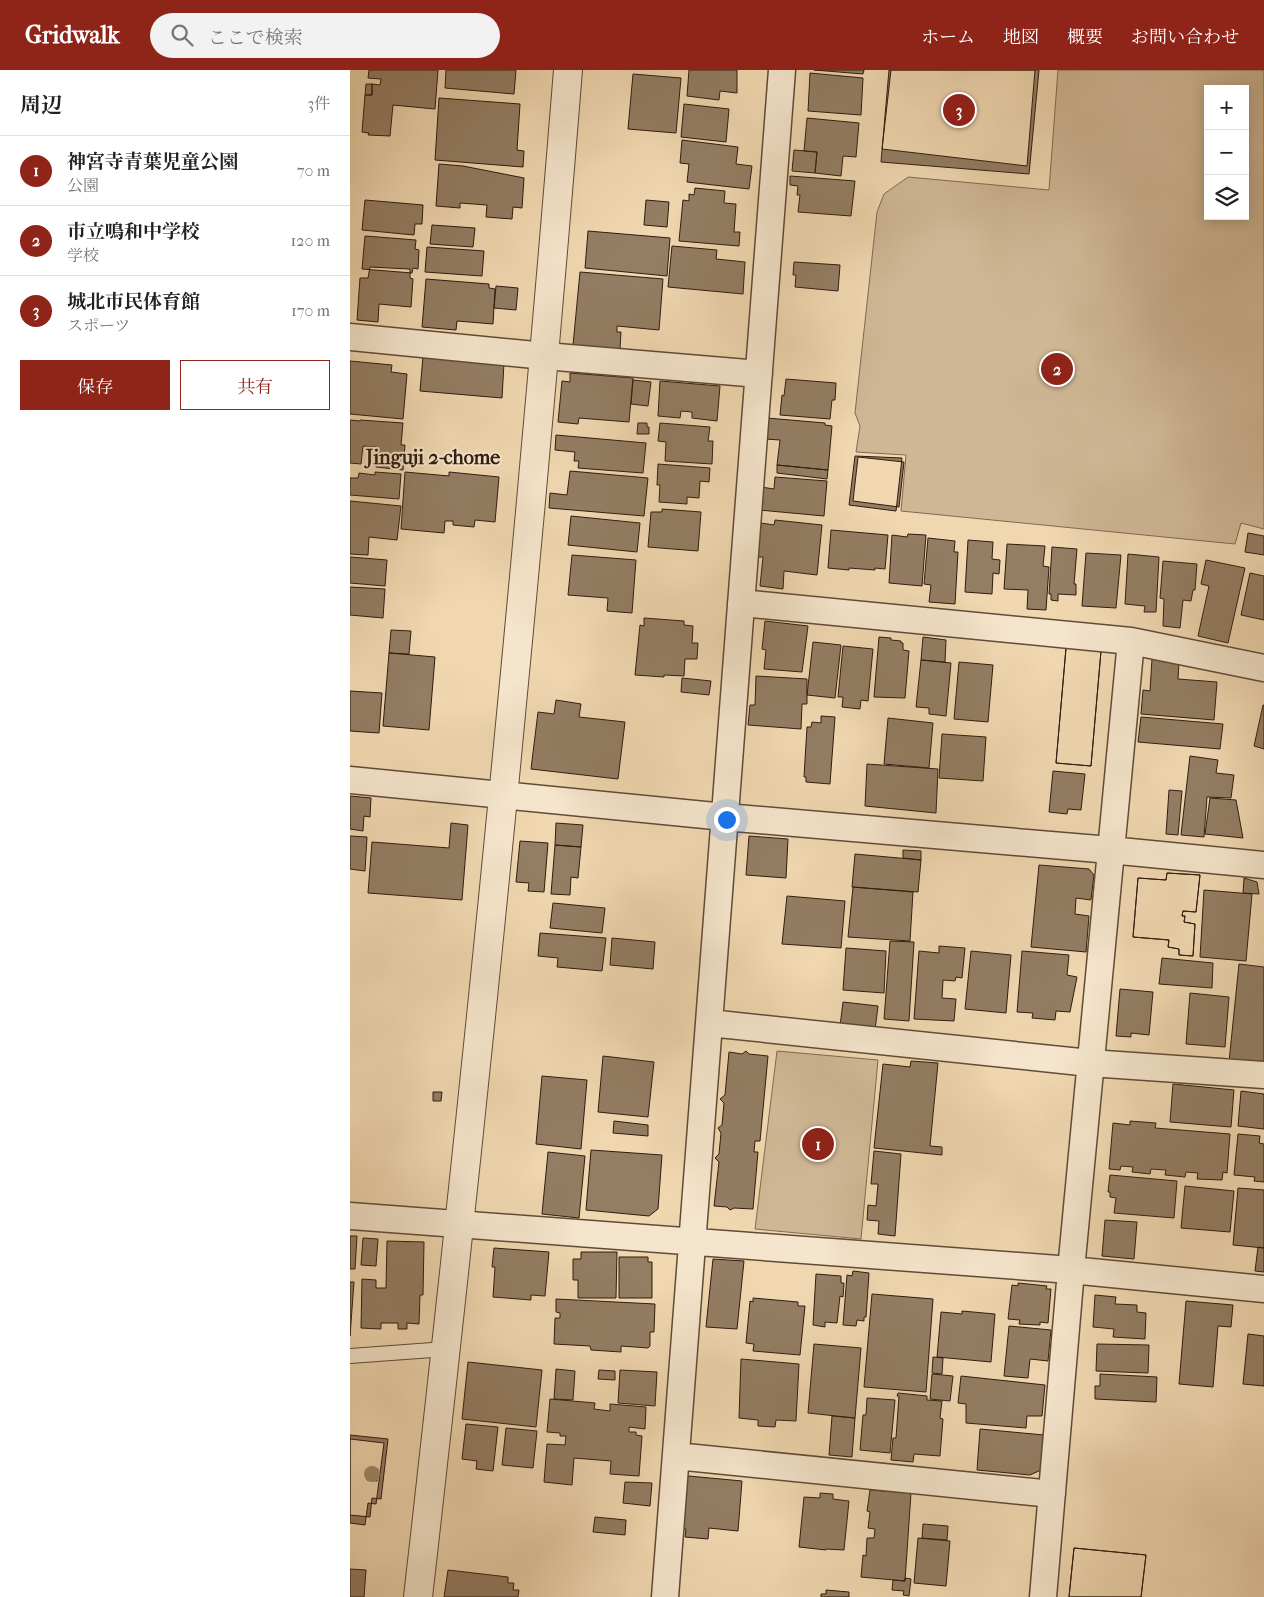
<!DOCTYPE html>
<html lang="ja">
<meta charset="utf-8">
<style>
body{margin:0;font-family:"IM FELL French Canon","Noto Serif JP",serif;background:#f2f2f2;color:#222}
.controls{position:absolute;right:15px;top:15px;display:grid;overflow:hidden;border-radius:0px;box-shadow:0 2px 12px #0003}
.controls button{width:45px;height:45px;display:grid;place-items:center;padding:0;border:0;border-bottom:1px solid #e0e0e0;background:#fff;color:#222;font:25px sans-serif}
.you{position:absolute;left:376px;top:749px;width:18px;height:18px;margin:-12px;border:4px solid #fff;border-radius:50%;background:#1a73e8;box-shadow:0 0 0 8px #1a73e833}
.badge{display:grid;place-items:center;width:32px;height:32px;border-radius:50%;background:#8f2418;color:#fff;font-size:16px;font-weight:700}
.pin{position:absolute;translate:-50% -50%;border:2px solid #fff;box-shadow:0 1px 5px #0006}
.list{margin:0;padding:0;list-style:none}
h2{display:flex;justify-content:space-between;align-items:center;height:65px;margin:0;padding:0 20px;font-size:21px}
h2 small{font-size:16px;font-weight:400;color:#767676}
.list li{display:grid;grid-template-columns:32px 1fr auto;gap:15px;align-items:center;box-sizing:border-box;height:70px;padding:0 20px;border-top:1px solid #e0e0e0}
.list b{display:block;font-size:19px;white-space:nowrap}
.list p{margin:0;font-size:16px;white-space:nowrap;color:#767676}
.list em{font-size:16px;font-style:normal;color:#767676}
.actions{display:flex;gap:10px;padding:15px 20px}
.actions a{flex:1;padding:11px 0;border:1px solid #8f2418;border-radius:0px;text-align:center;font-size:18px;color:#8f2418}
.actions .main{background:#8f2418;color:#fff}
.icon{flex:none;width:28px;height:28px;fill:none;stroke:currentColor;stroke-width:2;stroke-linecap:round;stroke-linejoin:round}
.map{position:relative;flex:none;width:914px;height:1527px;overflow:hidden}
header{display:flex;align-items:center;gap:30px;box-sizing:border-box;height:70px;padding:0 25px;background:#8f2418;color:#fff}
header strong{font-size:24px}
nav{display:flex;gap:28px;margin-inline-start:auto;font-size:18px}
.search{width:350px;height:45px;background:#f2f2f2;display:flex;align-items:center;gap:12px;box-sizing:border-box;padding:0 18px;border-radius:28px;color:#767676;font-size:19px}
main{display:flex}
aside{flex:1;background:#fff}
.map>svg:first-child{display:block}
</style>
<header>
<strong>Gridwalk</strong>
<div class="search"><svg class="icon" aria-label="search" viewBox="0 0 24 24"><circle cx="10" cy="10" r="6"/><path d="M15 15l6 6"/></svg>ここで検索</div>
<nav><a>ホーム</a><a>地図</a><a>概要</a><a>お問い合わせ</a></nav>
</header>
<main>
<aside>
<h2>周辺<small>3件</small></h2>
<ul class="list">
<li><span class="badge">1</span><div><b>神宮寺青葉児童公園</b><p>公園</p></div><em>70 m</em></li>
<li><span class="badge">2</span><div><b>市立鳴和中学校</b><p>学校</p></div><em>120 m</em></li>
<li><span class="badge">3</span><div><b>城北市民体育館</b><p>スポーツ</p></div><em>170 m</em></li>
</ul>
<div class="actions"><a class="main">保存</a><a>共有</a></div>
</aside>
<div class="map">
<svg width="914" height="1527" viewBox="0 0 914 1527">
<rect width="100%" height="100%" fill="#f0d7b0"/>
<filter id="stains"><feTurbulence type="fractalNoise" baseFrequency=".004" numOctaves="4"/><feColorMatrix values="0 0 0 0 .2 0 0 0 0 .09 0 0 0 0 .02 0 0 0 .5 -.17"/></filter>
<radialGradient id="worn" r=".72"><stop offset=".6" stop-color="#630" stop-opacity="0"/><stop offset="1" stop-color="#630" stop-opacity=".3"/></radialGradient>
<!-- green -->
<path fill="#cfb795" stroke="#7f6a52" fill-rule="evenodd" d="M708 0H914V459L891 453 885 474 551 441 556 385 506 382 510 356 505 343 527 142 534 124 558 107 699 120ZM858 19H895V146H858Z
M427 981 528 990 511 1169 405 1159Z"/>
<!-- building -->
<path fill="#937d63" stroke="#2f1c0f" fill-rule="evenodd" d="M19 0H88L85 39 43 35 40 66 18 65 19 63 12 62 15 25H22V14L30 15 31 9 18 8Z
M96 0H166L164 24 95 18Z
M339 0H387V23L370 21 369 30 337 26Z
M464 0H514L513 4Z
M539 0H689L679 104 531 92Z
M541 0H685L677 96 532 79Z
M460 3 513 8 511 45 458 41Z
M283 4 331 8 326 63 278 59Z
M16 14H22V25H15Z
M89 28 170 34 167 80 174 81 173 97 85 90Z
M334 34 379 39 376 72 331 67Z
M457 48 509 53 506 87 493 86 491 106 465 103 467 82 454 81Z
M332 70 388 77 386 94 402 96 399 119 337 112 339 94 330 93Z
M444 80 467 82 465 103 442 101Z
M89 94 113 96 174 108 172 138 163 137 162 149 136 147 137 135 110 133V138L86 136Z
M440 106 505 111 501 146 448 142 450 125H447L448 116 440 115Z
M345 118 375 121 374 133 386 134 384 162H390L389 176 329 171 333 130 339 131V124L344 125Z
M15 130 73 135 72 154H65L64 165 12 160Z
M296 130 319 132 317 157 294 155Z
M82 155 125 158 123 177 80 174Z
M238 161 320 168 317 206 235 198Z
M15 166 66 170 65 179 69 180 68 199 63 198 62 203 12 199Z
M322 176 367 180 366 189 395 192 393 224 318 217Z
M77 177 134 181 132 206 75 202Z
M444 192 490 195 488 221 445 217 446 205H443Z
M20 197 60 199V208L63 209 61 237 29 234 28 252 7 250 10 208H18Z
M230 202 313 209 309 260 267 256V262H271L270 279 223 275Z
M76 209 139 214V218L145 219 143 254 107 251 106 260 72 257Z
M146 216 168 218 166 240 144 238Z
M73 286 154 293 152 328 70 321Z
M0 291 42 295 41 302 57 304 53 349 0 344Z
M220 303 283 308 279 352 229 348 228 354 208 352 212 311 220 312Z
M436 309 486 313 485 330H482L480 349 430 345 432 325 434 326Z
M283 310 301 312 298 336 281 334Z
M310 311 370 316 367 351 342 348V342L331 341 330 348 308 346Z
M417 348 475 353V355L482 356 478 400 427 395 430 370 415 369Z
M0 350 10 351V350L53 353 51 375H55L53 400 26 397 27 377 13 376 11 394 0 393Z
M288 353H297V357H299V364H287Z
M310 353 360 357 358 371H363L362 394 315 391 316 372 308 371Z
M206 365 296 373 293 403 228 398 229 391H224L225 382 205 380Z
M505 386 552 388 546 441 499 435Z
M508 387 554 392 549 437 503 431Z
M308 394 360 398 359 412 350 411 349 428 337 427V434L309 432 310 415H307Z
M427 395 478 400 477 409 427 403Z
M220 401 298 408 294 446 199 438 200 423 217 425Z
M25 402 51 404 49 429 0 425V408H8L9 403 25 405Z
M55 402 99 406V402L149 407 145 452 125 450 124 457 103 455V451H95L94 463 51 459Z
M425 407 477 411 474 446 409 440 411 417 424 419Z
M0 431 51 436 47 470 19 467 18 485 0 484Z
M312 439 351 442 348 481 298 477 301 442H312Z
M221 446 290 453 287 482 218 475Z
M425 450 472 455 467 505 434 501 433 519 410 516 413 487H408L411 453 424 455Z
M481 460 538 465 535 499 525 498V500L499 498V500L478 498Z
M898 463 914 466V485L895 482Z
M558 464 576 465 572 516 539 513 542 465 557 467Z
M578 468 605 471 604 482H608L605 534 579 532 581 515 574 514Z
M618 470 643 472 642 489 650 490 649 504 643 503 642 524 615 522Z
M657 474 695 476 693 496 699 497 696 540 677 539 678 520 654 519Z
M702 477 727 479 724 514H726V525L708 524V531L701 530V524H699Z
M736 483 771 485 766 538 732 536Z
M778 484 809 487 806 542H794L795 536 775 534Z
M222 485 286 490 282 543 257 541 258 528 218 525Z
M0 487 37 490 35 516 0 513Z
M856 490 895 498 878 573 848 566 859 516 851 514Z
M813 491 847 494 845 520H843L841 531 833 530 830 558 813 556 814 529 810 528Z
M900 503 914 506V550L891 545Z
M0 517 35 519 33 548 0 545Z
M294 548 334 551V555L343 556 342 573H348L347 589H335L334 606 314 605V607L285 605 290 555 294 556Z
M415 551 458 556 452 602 414 599 416 580 412 579Z
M41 560 61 561 59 584 39 583Z
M529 567 541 568V570L551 571V573H553V580L559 581 555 628 524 627Z
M573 567 596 570 595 592 571 590Z
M463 572 491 575 485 628 457 625Z
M493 576 523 579 518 631 511 630 510 639 492 637 493 627H488Z
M716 578 751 581 741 696 706 693Z
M716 578 751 581 741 696 706 693Z
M39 583 85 587 79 660 33 656Z
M802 589 829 591 828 609 867 612 864 650 791 644 793 620 800 621Z
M571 590 601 593 596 646 579 644V638L566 637Z
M609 592 643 595 638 652 604 649Z
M406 606 457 609V634H452L451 659 398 655 400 635H405Z
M332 608 361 611 359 625 331 622Z
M0 621 32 623 29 663 0 661Z
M206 630 231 634 229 647 275 652 268 709 181 699 188 642 204 644Z
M913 635H914V679L904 676Z
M471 646 485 647 480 714 456 712V707H454L457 657H461L462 652 471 653Z
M791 647 873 654 870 679 788 672Z
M538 648 583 653 579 698 534 694Z
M592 664 636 667 633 711 589 708Z
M840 686 868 690 866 703 884 705 881 728 857 727 854 767 831 765Z
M517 694 588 699 586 743 515 736Z
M703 701 735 704 731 740 718 739 717 744 699 742Z
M819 720 832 721 828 765 816 764Z
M0 726 21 728 20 747 14 746 13 761 0 759Z
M860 728 886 730 893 768 855 764Z
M101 753 118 755 112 830 18 823 22 772 99 778Z
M206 753 233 755 231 777 205 775Z
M0 766 17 767 15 801 0 799Z
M399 766 438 769 436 808 396 805Z
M170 771 198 773 194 822 178 821 179 813 166 812Z
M205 775 231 777 228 808 221 807 220 825 201 824Z
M553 780 571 781V790L553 788Z
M505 784 571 790 568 822 502 817Z
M689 795 739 799 744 805 741 830 726 828 725 844 739 846 736 882 681 877Z
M817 803 850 805 846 842 833 841 832 846H835L834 852 845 854 843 886 829 885V879L818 877 819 870 783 867 788 808 816 810Z
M817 803 850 805 846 842 833 841 832 846H835L834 852 845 854 843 886 829 885V879L818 877 819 870 783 867 788 808 816 810Z
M894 808 907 812 909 824 893 823Z
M503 817 563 822 560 871 498 867Z
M854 820 902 824 896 891 850 887Z
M437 826 495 831 491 878 432 874Z
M203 833 255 838 252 863 200 858Z
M190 863 256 868 252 901 207 897 208 888 188 886Z
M262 868 305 872 303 899 260 895Z
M540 871 564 872 559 951 534 949Z
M589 876 615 878 612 908 606 907 605 911 593 910 592 928 606 929 604 951 564 949 569 881 589 883Z
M496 878 536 881 534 923 493 920Z
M621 881 661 885 656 943 615 939Z
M672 881 719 885 717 905 727 907 720 942 706 941 705 950 682 948 683 943 667 942Z
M812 888 863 893 862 918 809 914Z
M889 894 914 897V995L879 992Z
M770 919 803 922 799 965 781 963V967L766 966Z
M840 923 879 927 875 977 836 974Z
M493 932 528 936 525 960 490 956Z
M396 981 399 984 418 986 410 1071H405L404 1082H408L403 1139 384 1138 380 1140 377 1137 364 1136 369 1092 365 1088 369 1084 371 1063 368 1058 372 1055 374 1033 370 1029 375 1025 379 982 392 984Z
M253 986 304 992 298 1047 248 1042Z
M561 991 588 993 580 1076 592 1077V1085L524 1078 533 994 560 997Z
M192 1006 237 1010 231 1079 186 1074Z
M823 1014 884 1020 881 1057 820 1052Z
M891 1021 914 1024V1059L888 1056Z
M83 1022H92L91 1031H83Z
M264 1051 298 1055V1066L263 1063Z
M780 1051 806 1053 805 1058 880 1064 877 1103 873 1102 872 1110 847 1109 848 1103 836 1102 835 1107 815 1105 816 1100 801 1099 800 1104 782 1102 783 1097 771 1096 770 1100 759 1099 763 1053 780 1055Z
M888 1064 910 1066 909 1073 914 1074V1112L904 1111 905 1107 884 1105Z
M241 1080 312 1085 308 1139 299 1146 236 1140Z
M524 1081 551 1084 545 1166 528 1164 529 1151 517 1150 518 1135 526 1136 528 1114H521Z
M198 1082 235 1086 229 1148 192 1144Z
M760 1105 827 1111 824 1148 764 1143 766 1128 760 1127V1122H758Z
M835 1116 884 1121 880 1162 831 1158Z
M888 1118 914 1120V1178L883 1175Z
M755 1150 787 1152 784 1189 752 1186Z
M0 1166H7L5 1199H0Z
M13 1168 28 1169 26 1196 11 1195Z
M37 1171 74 1172 73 1225H70L69 1254 57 1253V1259H48V1253H31V1259L11 1258 12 1209 26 1210V1218H36Z
M908 1177 914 1178V1202L905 1201Z
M144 1178 199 1182 195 1226 181 1225V1230L143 1227 145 1197H142Z
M231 1182H267L266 1228H228V1210H223V1189H231Z
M269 1187H298V1192H302V1228H269Z
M363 1189 394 1191 387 1259 356 1257Z
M503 1201 519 1203 516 1247H514V1251L507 1250 506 1256 493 1255 497 1205 502 1206Z
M466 1204 491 1206V1213H494L493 1227 490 1226 487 1253 475 1252V1257L463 1255Z
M0 1212H4L0 1266Z
M668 1213 697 1216 696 1219H701L698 1253 690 1252V1255L669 1254 670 1250 658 1249 662 1215 668 1216Z
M522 1224 583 1229 576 1322 514 1317Z
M745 1225 766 1227 765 1234 787 1235V1242L796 1243 795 1269 763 1267 764 1259 743 1257Z
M403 1228 448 1232V1236H455L450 1285 403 1281 404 1274 396 1273 400 1231 403 1232Z
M206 1229 305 1234 304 1262H300V1276L298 1278 271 1276V1282L241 1280 240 1276 204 1274 205 1248H210V1243L206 1242Z
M836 1231 883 1235 881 1257 868 1256 863 1317 829 1314Z
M612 1241 645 1244 641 1292 587 1287 591 1242 612 1244Z
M659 1256 701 1260 698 1291 680 1289 678 1308 654 1306Z
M898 1264 914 1266V1316L893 1314Z
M464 1274 511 1278 505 1348 458 1343Z
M747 1274 799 1275 798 1303 746 1301Z
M583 1287 593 1288 592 1304 582 1303Z
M391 1289 449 1294 446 1351 426 1350 425 1357 408 1356V1350L389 1348Z
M118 1292 192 1300 186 1357 112 1349Z
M206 1299 225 1301 223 1330 204 1329Z
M249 1300 265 1301V1310L248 1309Z
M270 1300 307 1302 305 1336 268 1333Z
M582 1304 603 1306 600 1331 580 1329Z
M750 1304 807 1307 806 1332 745 1329V1316H750Z
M611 1306 695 1315 692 1346H677L676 1358 616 1353V1334L608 1333Z
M548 1323 577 1326V1330L592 1331 590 1348 593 1349 590 1386 564 1384 563 1392 541 1390 543 1368H546L549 1326H547Z
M517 1328 545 1330 540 1383 510 1380 513 1345H516Z
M200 1329 245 1333 244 1339 260 1341V1334L296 1337 295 1359 279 1357V1362H286V1365L292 1366 289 1406 260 1404 261 1391 224 1388 222 1415 194 1412 197 1374 215 1375 216 1366H210V1363L197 1362Z
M482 1346 505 1348 502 1387 479 1385Z
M116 1354 148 1357 143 1401 126 1399 127 1391 112 1389Z
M156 1358 187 1361 183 1398 152 1395Z
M630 1359 694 1365 691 1400 680 1405 627 1400Z
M0 1365 38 1369 31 1429 22 1428 20 1447 0 1445ZM18 1398 28 1399 27 1411 17 1410Z
M0 1369 34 1373 26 1434 18 1433 15 1455 0 1453Z
M328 1405 392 1411 388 1461 359 1458 358 1469 335 1467 336 1459 326 1458Z
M275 1412 302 1413 300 1436 273 1433Z
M520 1420 561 1423 555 1511 511 1507 513 1485 516 1486 517 1468H524L525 1459 518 1458 520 1442 517 1441Z
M470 1423 483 1424V1429L499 1431 494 1480 476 1479V1480L449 1477 454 1427 470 1428Z
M245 1447 276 1450 275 1465 243 1462Z
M573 1454 598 1456 597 1470 572 1468Z
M568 1468 600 1471 596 1516 564 1513Z
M724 1478 796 1485 791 1527H719Z
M724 1478 796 1485 791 1527H719Z
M0 1499 16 1500 14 1527H0Z
M98 1500 158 1507V1513H164L163 1520H169L168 1527H94Z
M555 1508 561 1509 559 1526 553 1525 554 1521 542 1520 543 1510 555 1511Z
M476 1520 499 1522V1527H471V1524H476Z"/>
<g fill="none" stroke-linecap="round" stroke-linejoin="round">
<defs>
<path id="service" d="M0 1286 96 1279"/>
<path id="minor" d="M0 267 195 286 409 304
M391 533 781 571 914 598
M0 710 375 747 760 780 914 795
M359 953 740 993 914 1005
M0 1146 721 1200 914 1219
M326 1386 702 1424
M315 1527 432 0
M693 1527 721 1200 781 571"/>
<path id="tertiary" d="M68 1527C126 1019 177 510 218 0"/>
</defs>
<!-- service casing -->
<use href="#service" stroke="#5f4b37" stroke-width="16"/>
<!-- minor casing -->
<use href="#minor" stroke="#5f4b37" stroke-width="29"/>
<!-- tertiary casing -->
<use href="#tertiary" stroke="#5f4b37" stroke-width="30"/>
<!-- service -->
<use href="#service" stroke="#f5e5cc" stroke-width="14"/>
<!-- minor -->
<use href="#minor" stroke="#f5e5cc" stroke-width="26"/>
<!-- tertiary -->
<use href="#tertiary" stroke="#f5e5cc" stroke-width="28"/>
</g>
<!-- trees -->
<circle fill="#a0896d" cx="22" cy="1404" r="8"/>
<g text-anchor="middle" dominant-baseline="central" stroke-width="4" stroke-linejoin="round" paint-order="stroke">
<!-- neighbourhood labels -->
<g font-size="20" font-weight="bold" fill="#2f1c0f" stroke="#f5e5cc">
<text x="83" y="387">Jinguji 2-chome</text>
</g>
</g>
<rect width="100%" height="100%" filter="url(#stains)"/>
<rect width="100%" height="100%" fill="url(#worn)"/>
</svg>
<div class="controls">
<button>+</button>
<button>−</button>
<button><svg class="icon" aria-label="layers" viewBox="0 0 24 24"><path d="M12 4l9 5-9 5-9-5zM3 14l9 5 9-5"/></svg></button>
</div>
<div class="you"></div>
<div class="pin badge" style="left:468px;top:1074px">1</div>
<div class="pin badge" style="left:707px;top:299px">2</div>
<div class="pin badge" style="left:609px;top:40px">3</div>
</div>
</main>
